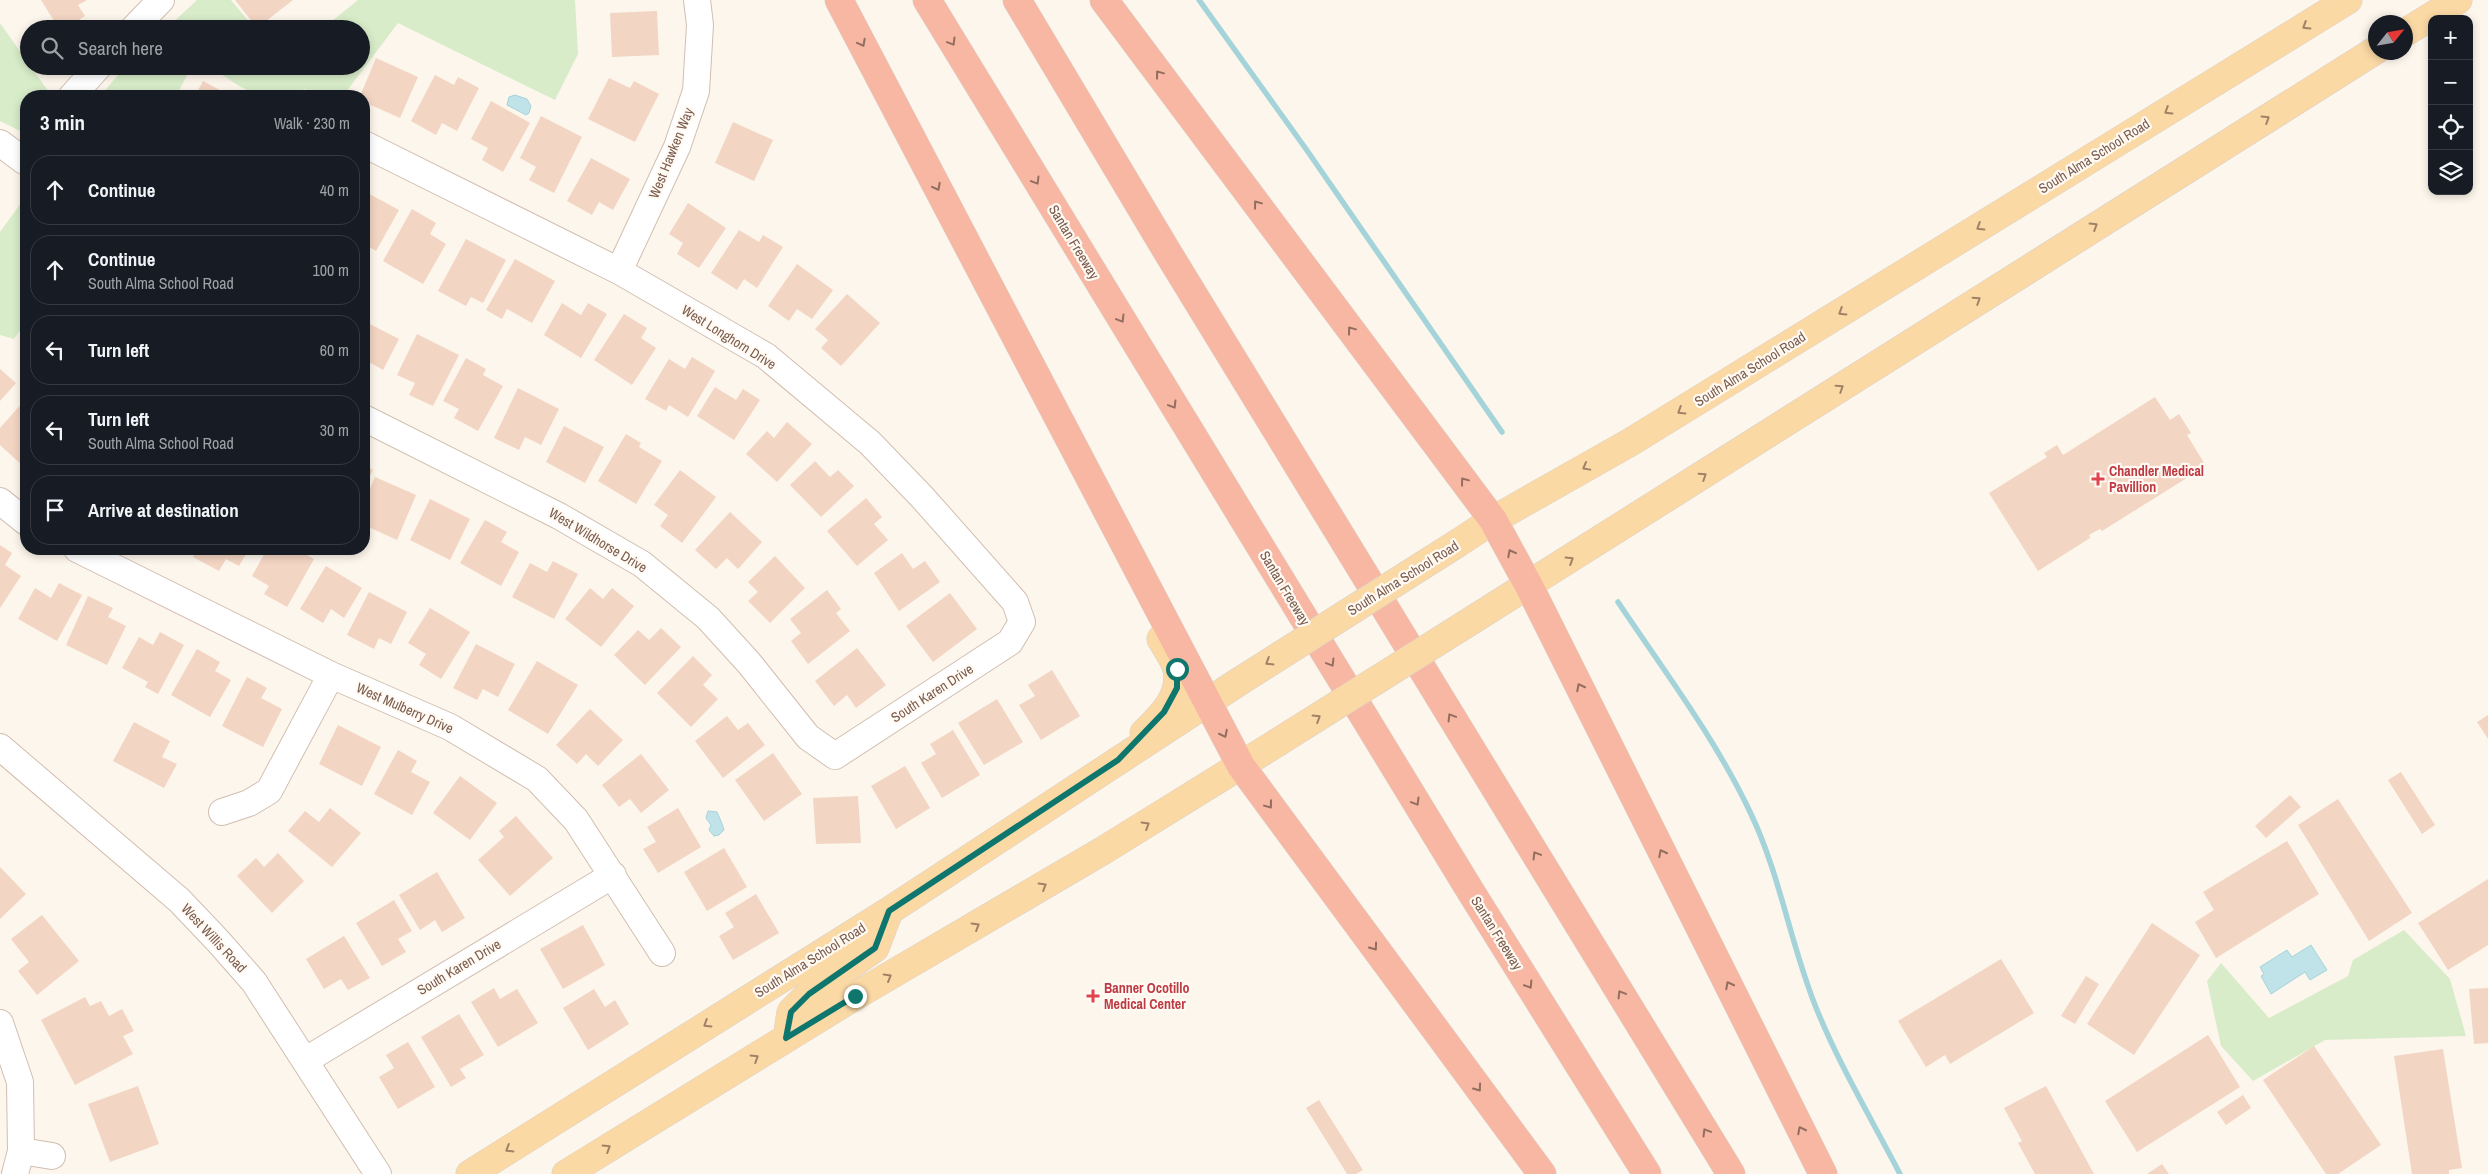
<!DOCTYPE html>
<meta charset="utf-8">
<style>
body{margin:0;font-family:"Archivo Narrow",sans-serif;background:#20242c;color:#f1f3f6}
.controls{position:absolute;right:15px;top:15px;display:grid;overflow:hidden;border-radius:10px;box-shadow:0 2px 8px #0003}
.controls button{width:45px;height:45px;display:grid;place-items:center;padding:0;border:0;border-bottom:1px solid #363941;background:#171b24;color:#f1f3f6;font:25px sans-serif}
.compass{position:absolute;left:2368px;top:15px;width:45px;height:45px;border-radius:50%;background:#171b24;box-shadow:0 2px 8px #0003;rotate:59deg}
.stop{position:absolute;width:15px;height:15px;margin:-11px;border:4px solid #0f766e;border-radius:50%;background:#fff}
.stop.end{background:#0f766e;border-color:#fff;box-shadow:0 1px 5px #0008}
.list{margin:0;padding:0;list-style:none}
h2{display:flex;justify-content:space-between;align-items:center;height:65px;margin:0;padding:0 20px;font-size:21px}
h2 small{font-size:16px;font-weight:400;color:#9ea1a6}
.list li{display:grid;grid-template-columns:32px 1fr auto;gap:15px;align-items:center;box-sizing:border-box;height:70px;margin:0 10px 10px;padding:0 10px;border:1px solid #363941;border-radius:20px}
.list b{display:block;font-size:19px;white-space:nowrap}
.list p{margin:0;font-size:16px;white-space:nowrap;color:#9ea1a6}
.list em{font-size:16px;font-style:normal;color:#9ea1a6}
.icon{flex:none;width:28px;height:28px;fill:none;stroke:currentColor;stroke-width:2;stroke-linecap:round;stroke-linejoin:round}
.map{position:relative;flex:none;width:2488px;height:1174px;overflow:hidden}
.search{position:absolute;background:#171b24;box-shadow:0 2px 8px #0003;left:20px;top:20px;width:350px;height:55px;display:flex;align-items:center;gap:12px;box-sizing:border-box;padding:0 18px;border-radius:28px;color:#9ea1a6;font-size:19px}
.panel{position:absolute;background:#171b24;box-shadow:0 2px 8px #0003;left:20px;top:90px;width:350px;height:465px;border-radius:20px}
.map>svg:first-child{display:block}
</style>
<div class="map">
<svg width="2488" height="1174" viewBox="0 0 2488 1174">
<rect width="100%" height="100%" fill="#fdf6ec"/>
<!-- green -->
<path fill="#d8ecc9" d="M197 0H231L255 29H166Z
M358 0H575L578 54 555 100 398 23 343 96H318L305 89C263 109 243 88 209 66H361V29H322Z
M0 23 51 95 26 96V130L24 133 0 121Z
M126 66H192L176 96H100Z
M26 196V322L14 339 0 335V232Z
M2404 930 2450 979 2466 1036 2325 1040 2253 1081 2221 1046 2207 981 2221 963 2269 1018 2348 976 2353 960Z"/>
<!-- water -->
<path fill="#bfe3e8" stroke="#a5d3da" d="M515 95 527 99 531 106 529 113 526 115 507 105 509 97Z
M708 811 717 812C718 814 724 828 724 830L719 835 714 836 709 830 711 825 706 818Z
M2311 945 2327 970 2310 980 2305 972 2271 994 2261 976 2264 974 2260 967 2287 950 2292 957Z"/>
<g fill="none" stroke-linecap="round" stroke-linejoin="round">
<!-- stream -->
<path stroke="#a5d3da" stroke-width="5.5" d="M1199 0 1306 149 1502 432
M1618 602C1664 671 1716 739 1751 814 1780 875 1790 942 1815 1005 1838 1063 1871 1118 1900 1174"/>
</g>
<!-- building -->
<path fill="#f3d5c3" d="M41 0H87L78 5 85 16 65 29H59Z
M235 0H293L257 28Z
M657 11 659 55 612 57 610 13Z
M376 58 418 77 400 118 364 102V96H360Z
M435 75 454 85 458 77 479 88 457 131 442 123 436 135 411 121Z
M609 78 630 88 634 81 659 94 635 142 588 119Z
M203 81 231 96H195Z
M491 101 530 123 503 172 482 160 488 148 471 139Z
M541 116 582 137 554 193 529 180 536 167 520 158Z
M733 122 773 140 754 181 715 163Z
M591 158 630 179 613 210 599 202 592 215 567 201Z
M364 191 399 210 376 251 364 244Z
M688 203 726 228 699 268 677 254 683 243 669 234Z
M412 209 436 223 430 234 446 244 423 284 383 261Z
M739 230 759 242 763 235 783 247 757 288 744 279 737 290 711 273Z
M466 239 506 260 483 303 471 297 466 306 438 291Z
M515 259 555 281 532 323 507 309 502 319 486 310Z
M797 264 833 290 812 319 797 309 789 321 768 306Z
M847 294 880 323 841 366 821 348 828 340 815 329Z
M562 303 581 315 588 303 607 314 581 358 544 335Z
M624 314 647 328 641 338 656 348 632 385 594 360Z
M364 321 399 339 383 370 369 362 364 372Z
M417 334 459 355 433 406 409 395 415 383 397 375Z
M692 357 715 371 688 417 669 405 666 411 645 399 669 359 685 369Z
M466 358 486 369 483 375 503 386 478 431 454 418 459 409 443 401Z
M0 369 16 383 0 401Z
M715 387 736 400 743 389 760 400 734 440 697 416Z
M518 388 559 409 541 445 525 437 519 450 494 438Z
M2155 397 2170 420 2179 414 2191 433 2187 435 2206 466 2102 531 2100 529 2089 535 2090 538 2038 571 1989 493 2047 457 2044 453 2057 445 2063 455Z
M23 402 26 405V464L24 467 0 445V428Z
M787 422 812 444 777 482 746 454 767 431 774 438Z
M564 426 604 447 585 483 546 462Z
M626 434 641 443 639 447 662 461 636 504 598 481Z
M815 461 830 477 838 470 854 486 821 517 790 485Z
M364 465 373 470 364 487Z
M680 470 716 497 682 543 660 526 668 515 654 505Z
M375 477 416 495 397 540 364 525V503Z
M866 498 882 517 874 524 888 540 857 566 827 531Z
M430 499 470 519 450 560 410 540Z
M730 512 762 542 738 569 727 558 716 569 695 550Z
M485 520 507 532 501 542 519 552 501 586 460 563Z
M0 545 12 553 5 565 21 576 0 608Z
M197 549H249L239 566 226 559 219 571 193 557Z
M267 549H296L314 559 287 607 264 594 269 586 252 576Z
M902 553 913 569 925 561 940 582 899 611 874 573Z
M775 556 805 588 770 623 748 601 758 592 748 582Z
M553 561 578 574 554 619 512 597 530 563 547 572Z
M326 566 362 588 344 618 331 609 323 623 300 609Z
M59 583 82 595 57 641 18 619 35 588 51 598Z
M590 588 603 599 612 588 634 606 601 647 565 619Z
M827 590 841 609 836 613 850 631 808 664 791 641 801 633 790 619Z
M369 592 407 612 391 644 379 638 374 649 347 635Z
M950 593 977 629 933 662 906 626Z
M88 596 113 608 108 617 126 626 107 665 66 645Z
M430 608 470 632 441 679 419 665 426 654 408 643Z
M661 628 681 647 645 685 614 655 638 630 649 640Z
M160 632 184 645 158 694 145 687 148 682 122 668 139 637 153 645Z
M476 644 515 664 498 697 483 689 477 700 453 688Z
M857 648 886 685 856 708 847 695 834 706 815 681Z
M197 649 220 662 215 671 231 680 210 717 171 695Z
M693 656 712 675 703 685 718 699 691 727 657 693Z
M537 661 578 685 548 734 508 710Z
M1052 670 1080 716 1041 740 1019 705 1035 696 1028 685Z
M247 677 267 688 261 698 282 709 263 747 222 726Z
M997 699 1023 742 984 765 958 723Z
M590 709 623 740 598 766 586 754 577 764 556 745Z
M2488 715V739L2477 722Z
M727 716 738 730 748 723 765 745 723 778 695 741Z
M134 722 170 741 162 757 177 764 164 788 113 761Z
M338 725 381 747 362 786 319 764Z
M953 730 980 775 942 798 921 763 936 754 930 744Z
M398 750 417 761 411 772 430 782 412 815 374 794Z
M773 753 802 794 764 821 735 780Z
M641 754 669 790 641 813 630 799 619 807 602 785Z
M905 766 930 808 896 829 871 786Z
M2401 772 2435 825 2422 834 2388 780Z
M460 776 497 803 470 840 433 813Z
M2290 795 2301 807 2266 838 2255 826Z
M858 796 861 843 816 844 813 798Z
M2338 799 2412 913 2369 941 2298 825Z
M330 808 361 833 332 867 288 831 305 811 319 822Z
M678 808 701 847 658 873 643 849 656 842 647 827Z
M516 816 553 858 510 896 478 860 504 837 499 831Z
M2287 841 2319 894 2216 958 2195 922 2214 910 2203 892Z
M724 848 747 887 707 911 684 872Z
M278 853 304 881 272 913 237 876 256 858 264 867Z
M0 867 26 894 0 919Z
M437 872 465 918 442 932 435 920 420 930 399 895Z
M2488 879V945L2448 970 2418 923Z
M756 894 779 933 733 960 719 936 734 927 725 913Z
M394 900 412 931 398 939 406 952 382 966 356 923Z
M42 915 79 961 37 995 18 971 29 962 11 939Z
M2152 923 2200 955 2134 1055 2087 1024Z
M583 925 605 965 563 989 540 949Z
M344 936 370 978 348 990 341 979 324 989 306 959Z
M2001 959 2034 1013 1950 1064 1945 1055 1926 1067 1898 1021Z
M2086 976 2099 984 2075 1024 2061 1016Z
M494 988 500 999 517 989 538 1023 498 1047 471 1002Z
M2488 988V1043L2474 1044 2469 989Z
M594 989 605 1007 615 1000 629 1024 588 1050 563 1008Z
M85 997 90 1006 101 1001 109 1016 122 1009 134 1031 123 1036 133 1054 75 1085 41 1020Z
M459 1014 484 1055 460 1069 466 1078 451 1087 421 1037Z
M2208 1035 2240 1087 2137 1152 2105 1101Z
M408 1042 435 1087 398 1109 379 1077 394 1068 386 1055Z
M2314 1046 2381 1145 2338 1174H2326L2263 1080Z
M2443 1049 2462 1168 2449 1170V1174H2412L2394 1056Z
M138 1086 159 1144 110 1162 88 1104Z
M2046 1086 2094 1174H2035L2018 1143 2022 1141 2004 1108Z
M2243 1095 2251 1108 2226 1125 2217 1112Z
M1319 1100 1363 1170 1356 1174H1347L1306 1108Z
M2162 1164 2169 1174H2147Z"/>
<g fill="none" stroke-linecap="round" stroke-linejoin="round">
<defs>
<path id="minor" d="M133 29 161 0
M72 96 99 66
M0 143 24 161 26 157
M364 144 619 271 766 356 870 443 923 498 1015 602 1022 622 1010 642 835 756 808 737 749 663 708 618 642 564 559 516 364 418
M619 271 677 147 696 91 700 25 697 0
M0 501 26 522
M77 549 331 675 450 727 537 779 576 820 662 953
M0 747 179 900 218 941 254 982 378 1174
M222 812 249 803 269 791 331 675
M0 1023 20 1082 21 1151 15 1174
M306 1060 613 875
M21 1151 52 1156"/>
<path id="major" d="M2406 32 2458 0
M1458 543 1493 520 1629 443 2348 0
M1474 619 2376 50
M1144 733C1161 716 1182 697 1177 670 1175 660 1166 648 1161 639
M787 1038 791 1012 809 994 875 948 889 911
M470 1174 889 911 1240 681
M566 1174 855 996 1104 850 1275 744"/>
<path id="highway" d="M839 0 1241 766 1542 1174
M927 0 1471 892 1647 1174
M1017 0 1165 248 1731 1174
M1104 0 1493 520 1529 586 1823 1174"/>
</defs>
<!-- minor casing -->
<use href="#minor" stroke="#d1beb0" stroke-width="28"/>
<!-- major casing -->
<use href="#major" stroke="#dad1cd" stroke-width="29"/>
<!-- highway casing -->
<use href="#highway" stroke="#dad1cd" stroke-width="29"/>
<!-- minor -->
<use href="#minor" stroke="#fff" stroke-width="26"/>
<!-- major -->
<use href="#major" stroke="#fbd9a5" stroke-width="28"/>
<!-- highway -->
<use href="#highway" stroke="#f7b7a3" stroke-width="28"/>
<defs>
<path id="major-bridge" d="M1240 681 1458 543
M1275 744 1474 619"/>
</defs>
<!-- major-bridge casing -->
<use href="#major-bridge" stroke="#dad1cd" stroke-width="29" stroke-linecap="butt"/>
<!-- major-bridge -->
<use href="#major-bridge" stroke="#fbd9a5" stroke-width="28"/>
</g>
<!-- one-way arrows -->
<defs><path id="oneway-chevron" d="M-2-3.5L2.5 0L-2 3.5" fill="none" stroke-width="1.6" stroke-linecap="round" stroke-linejoin="round" transform="scale(1.25)"/></defs>
<g stroke="#a18267">
<use href="#oneway-chevron" transform="translate(2306 26) rotate(148)"/>
<use href="#oneway-chevron" transform="translate(2168 111) rotate(148)"/>
<use href="#oneway-chevron" transform="translate(2266 119) rotate(-32)"/>
<use href="#oneway-chevron" transform="translate(2094 226) rotate(-32)"/>
<use href="#oneway-chevron" transform="translate(1980 227) rotate(148)"/>
<use href="#oneway-chevron" transform="translate(1977 300) rotate(-33)"/>
<use href="#oneway-chevron" transform="translate(1842 312) rotate(148)"/>
<use href="#oneway-chevron" transform="translate(1840 388) rotate(-33)"/>
<use href="#oneway-chevron" transform="translate(1681 411) rotate(148)"/>
<use href="#oneway-chevron" transform="translate(1586 467) rotate(151)"/>
<use href="#oneway-chevron" transform="translate(1703 476) rotate(-33)"/>
<use href="#oneway-chevron" transform="translate(1570 560) rotate(-32)"/>
<use href="#oneway-chevron" transform="translate(1269 662) rotate(148)"/>
<use href="#oneway-chevron" transform="translate(1317 718) rotate(-32)"/>
<use href="#oneway-chevron" transform="translate(1146 825) rotate(-31)"/>
<use href="#oneway-chevron" transform="translate(1043 886) rotate(-31)"/>
<use href="#oneway-chevron" transform="translate(976 926) rotate(-31)"/>
<use href="#oneway-chevron" transform="translate(888 977) rotate(-30)"/>
<use href="#oneway-chevron" transform="translate(707 1024) rotate(148)"/>
<use href="#oneway-chevron" transform="translate(755 1058) rotate(-32)"/>
<use href="#oneway-chevron" transform="translate(607 1148) rotate(-32)"/>
<use href="#oneway-chevron" transform="translate(509 1149) rotate(148)"/>
</g>
<g stroke="#936e5e">
<use href="#oneway-chevron" transform="translate(952 42) rotate(59)"/>
<use href="#oneway-chevron" transform="translate(862 43) rotate(62)"/>
<use href="#oneway-chevron" transform="translate(1159 74) rotate(-127)"/>
<use href="#oneway-chevron" transform="translate(1036 181) rotate(59)"/>
<use href="#oneway-chevron" transform="translate(937 187) rotate(62)"/>
<use href="#oneway-chevron" transform="translate(1257 204) rotate(-127)"/>
<use href="#oneway-chevron" transform="translate(1121 319) rotate(59)"/>
<use href="#oneway-chevron" transform="translate(1351 330) rotate(-127)"/>
<use href="#oneway-chevron" transform="translate(1173 405) rotate(59)"/>
<use href="#oneway-chevron" transform="translate(1464 481) rotate(-127)"/>
<use href="#oneway-chevron" transform="translate(1511 553) rotate(-118)"/>
<use href="#oneway-chevron" transform="translate(1331 663) rotate(59)"/>
<use href="#oneway-chevron" transform="translate(1580 687) rotate(-117)"/>
<use href="#oneway-chevron" transform="translate(1451 717) rotate(-121)"/>
<use href="#oneway-chevron" transform="translate(1224 734) rotate(63)"/>
<use href="#oneway-chevron" transform="translate(1416 802) rotate(59)"/>
<use href="#oneway-chevron" transform="translate(1269 805) rotate(53)"/>
<use href="#oneway-chevron" transform="translate(1662 853) rotate(-117)"/>
<use href="#oneway-chevron" transform="translate(1536 855) rotate(-121)"/>
<use href="#oneway-chevron" transform="translate(1374 947) rotate(54)"/>
<use href="#oneway-chevron" transform="translate(1529 985) rotate(58)"/>
<use href="#oneway-chevron" transform="translate(1729 985) rotate(-117)"/>
<use href="#oneway-chevron" transform="translate(1621 994) rotate(-121)"/>
<use href="#oneway-chevron" transform="translate(1478 1088) rotate(54)"/>
<use href="#oneway-chevron" transform="translate(1801 1130) rotate(-117)"/>
<use href="#oneway-chevron" transform="translate(1706 1132) rotate(-121)"/>
</g>
<g fill="none" stroke-linecap="round" stroke-linejoin="round">
<!-- route -->
<path stroke="#0f766e" stroke-width="6" d="M855 996 786 1038 791 1012 809 994 875 948 889 911 1118 760 1164 712 1177 688V669"/>
</g>
<!-- markers -->
<g fill="#e0444e" stroke="#fffaf3" stroke-width="2">
<path d="M2095.5 471.5h5v5h5v5h-5v5h-5v-5h-5v-5h5z"/>
<path d="M1090.5 988.5h5v5h5v5h-5v5h-5v-5h-5v-5h5z"/>
</g>
<g text-anchor="middle" dominant-baseline="central" stroke-width="4.5" stroke-linejoin="round" paint-order="stroke">
<!-- street labels -->
<g font-size="14" fill="#7a5c4d" stroke="#fffaf3">
<text transform="translate(671 153) rotate(-68)">West Hawken Way</text>
<text transform="translate(2094 156) rotate(-32)">South Alma School Road</text>
<text transform="translate(1074 242) rotate(59)">Santan Freeway</text>
<text transform="translate(729 337) rotate(32)">West Longhorn Drive</text>
<text transform="translate(1750 369) rotate(-32)">South Alma School Road</text>
<text transform="translate(598 540) rotate(31)">West Wildhorse Drive</text>
<text transform="translate(1403 578) rotate(-32)">South Alma School Road</text>
<text transform="translate(1285 588) rotate(59)">Santan Freeway</text>
<text transform="translate(932 693) rotate(-33)">South Karen Drive</text>
<text transform="translate(405 708) rotate(24)">West Mulberry Drive</text>
<text transform="translate(1497 933) rotate(58)">Santan Freeway</text>
<text transform="translate(214 938) rotate(47)">West Willis Road</text>
<text transform="translate(810 960) rotate(-32)">South Alma School Road</text>
<text transform="translate(459 967) rotate(-31)">South Karen Drive</text>
</g>
<!-- health labels -->
<g font-size="14" font-weight="bold" fill="#be3a42" stroke="#fffaf3" text-anchor="start">
<text x="2109" y="471">Chandler Medical<tspan x="2109" dy="16">Pavillion</tspan></text>
<text x="1104" y="988">Banner Ocotillo<tspan x="1104" dy="16">Medical Center</tspan></text>
</g>
</g>
</svg>
<div class="controls">
<button>+</button>
<button>−</button>
<button><svg class="icon" aria-label="locate" viewBox="0 0 24 24"><circle cx="12" cy="12" r="6"/><path d="M12 2v4M12 18v4M2 12h4M18 12h4"/></svg></button>
<button><svg class="icon" aria-label="layers" viewBox="0 0 24 24"><path d="M12 4l9 5-9 5-9-5zM3 14l9 5 9-5"/></svg></button>
</div>
<svg class="compass" viewBox="-18 -18 36 36"><path d="M0-13l5 13h-10z" fill="#e53935"/><path d="M0 13l5-13h-10z" fill="#9ea1a6"/></svg>
<div class="stop" style="left:1177px;top:669px"></div>
<div class="stop end" style="left:855px;top:996px"></div>
<div class="search"><svg class="icon" aria-label="search" viewBox="0 0 24 24"><circle cx="10" cy="10" r="6"/><path d="M15 15l6 6"/></svg>Search here</div>
<section class="panel">
<h2>3 min<small>Walk · 230 m</small></h2>
<ul class="list">
<li><svg class="icon" aria-label="ahead" viewBox="0 0 24 24"><path d="M12 20V5M6 11l6-6 6 6"/></svg><div><b>Continue</b></div><em>40 m</em></li>
<li><svg class="icon" aria-label="ahead" viewBox="0 0 24 24"><path d="M12 20V5M6 11l6-6 6 6"/></svg><div><b>Continue</b><p>South Alma School Road</p></div><em>100 m</em></li>
<li><svg class="icon" aria-label="left" viewBox="0 0 24 24"><path d="M17 20v-9H6M10 6l-5 5 5 5"/></svg><div><b>Turn left</b></div><em>60 m</em></li>
<li><svg class="icon" aria-label="left" viewBox="0 0 24 24"><path d="M17 20v-9H6M10 6l-5 5 5 5"/></svg><div><b>Turn left</b><p>South Alma School Road</p></div><em>30 m</em></li>
<li><svg class="icon" aria-label="arrive" viewBox="0 0 24 24"><path d="M6 21V4h12l-3 4 3 4H6"/></svg><div><b>Arrive at destination</b></div></li>
</ul>
</section>
</div>
